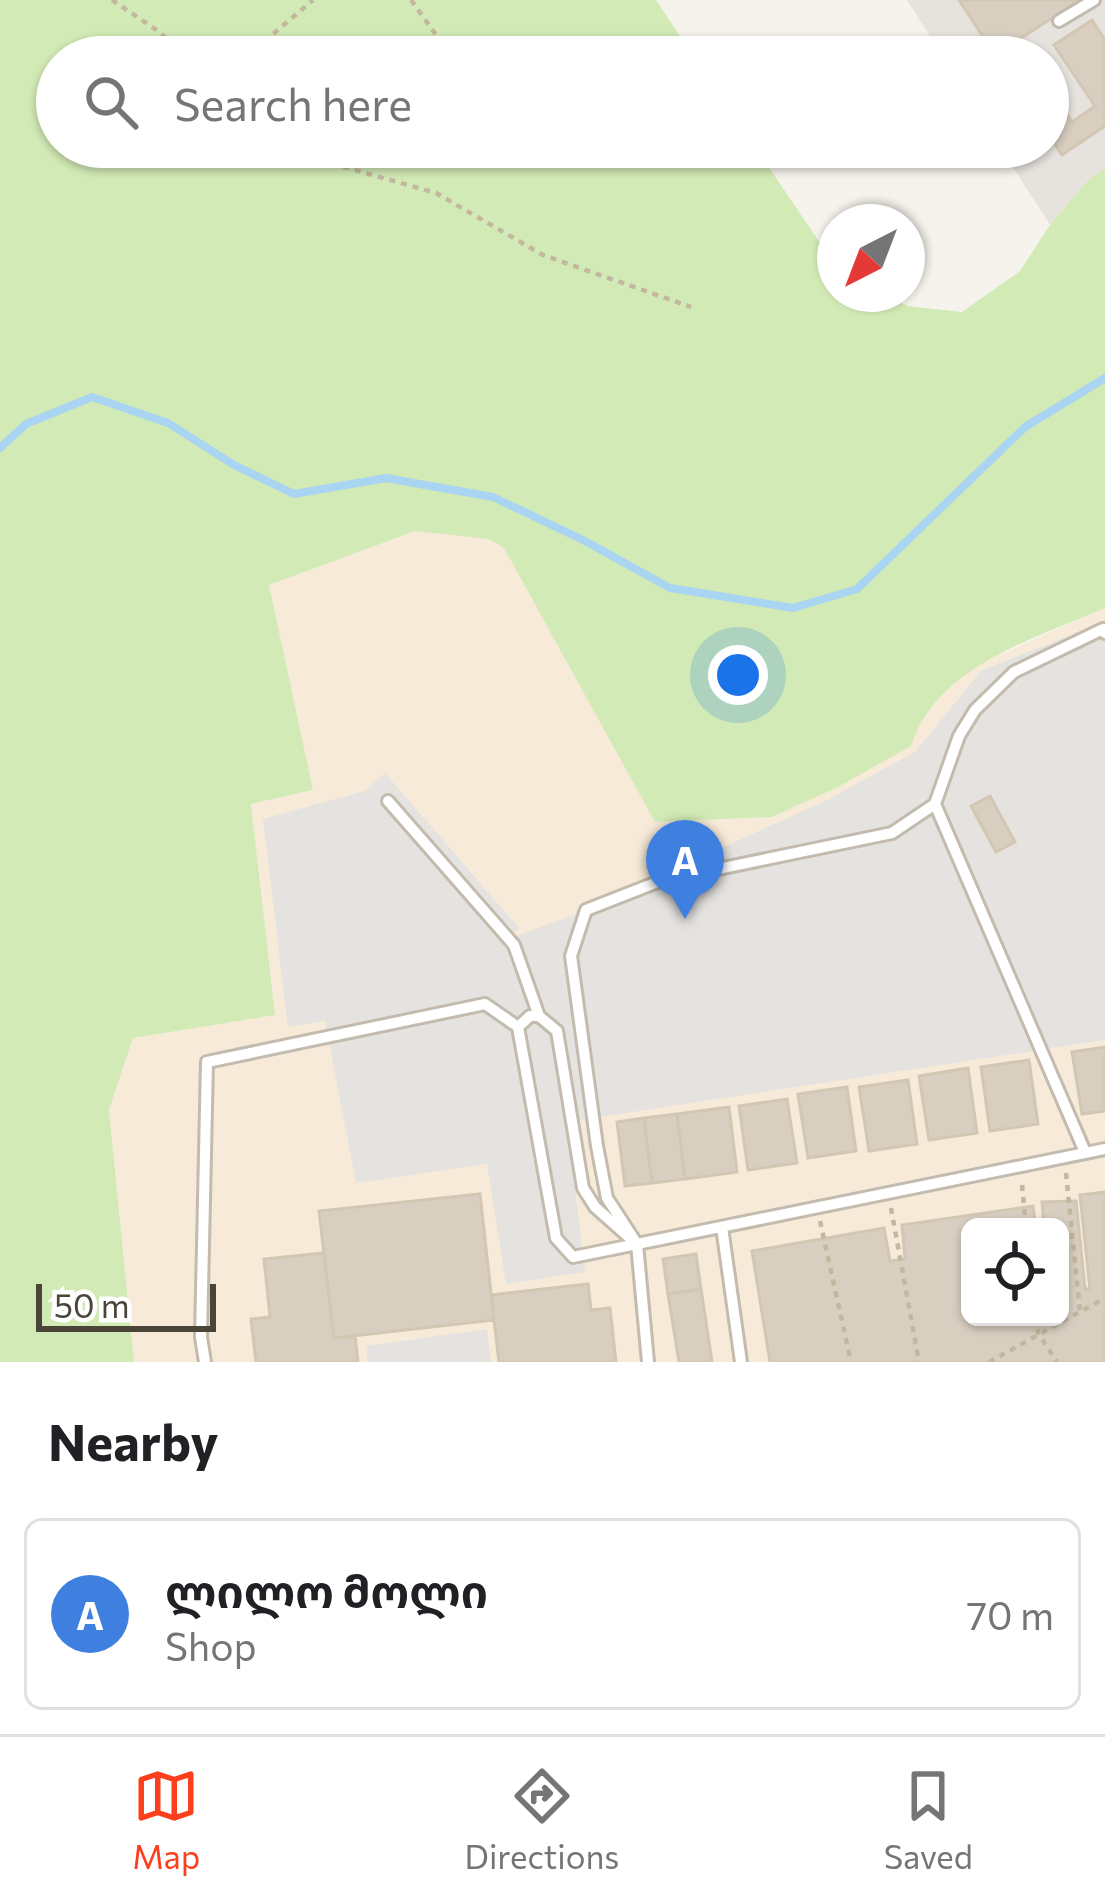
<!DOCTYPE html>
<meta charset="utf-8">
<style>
body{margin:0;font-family:Commissioner,"Noto Sans Georgian",sans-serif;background:#f2f2f2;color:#202124}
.controls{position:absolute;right:36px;bottom:36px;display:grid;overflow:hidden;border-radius:18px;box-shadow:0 3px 9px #0004}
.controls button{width:108px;height:108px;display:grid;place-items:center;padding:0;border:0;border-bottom:3px solid #e0e0e0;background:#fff;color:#202124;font:60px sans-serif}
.compass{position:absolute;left:817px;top:204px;width:108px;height:108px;border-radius:50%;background:#fff;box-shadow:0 3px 9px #0004;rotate:222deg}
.scale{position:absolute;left:36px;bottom:30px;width:180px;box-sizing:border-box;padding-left:12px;border:6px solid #4b4439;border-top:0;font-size:33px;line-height:42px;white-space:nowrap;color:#4b4439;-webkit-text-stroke:9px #fff;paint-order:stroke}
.you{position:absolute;left:738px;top:675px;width:42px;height:42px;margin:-30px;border:9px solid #fff;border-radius:50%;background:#1a73e8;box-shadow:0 0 0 18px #1a73e833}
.badge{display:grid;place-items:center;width:78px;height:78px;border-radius:50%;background:#fc3f1d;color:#fff;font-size:39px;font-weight:700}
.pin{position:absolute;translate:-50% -99px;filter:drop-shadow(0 3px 6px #0008)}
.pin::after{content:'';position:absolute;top:63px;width:42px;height:36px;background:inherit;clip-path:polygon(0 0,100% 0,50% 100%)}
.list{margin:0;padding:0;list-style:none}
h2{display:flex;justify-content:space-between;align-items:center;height:156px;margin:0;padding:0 48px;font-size:51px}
h2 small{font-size:39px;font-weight:400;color:#757577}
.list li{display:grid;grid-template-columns:78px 1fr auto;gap:36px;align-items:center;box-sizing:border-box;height:192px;margin:0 24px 24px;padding:0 24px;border:3px solid #e0e0e0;border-radius:18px}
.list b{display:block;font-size:45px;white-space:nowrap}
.list p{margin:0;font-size:39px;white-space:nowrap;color:#757577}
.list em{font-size:39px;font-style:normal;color:#757577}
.icon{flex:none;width:66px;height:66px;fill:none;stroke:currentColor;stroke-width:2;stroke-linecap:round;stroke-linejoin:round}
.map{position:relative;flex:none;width:1105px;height:1362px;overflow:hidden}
.search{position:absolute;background:#fff;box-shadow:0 3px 9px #0004;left:36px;right:36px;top:36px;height:132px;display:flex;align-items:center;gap:30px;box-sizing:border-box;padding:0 42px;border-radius:66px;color:#757577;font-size:45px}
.sheet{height:372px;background:#fff}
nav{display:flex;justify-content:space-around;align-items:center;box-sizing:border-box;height:168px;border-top:3px solid #e0e0e0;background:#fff;font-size:33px;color:#757577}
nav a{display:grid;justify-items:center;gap:6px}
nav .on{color:#fc3f1d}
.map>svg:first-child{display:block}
</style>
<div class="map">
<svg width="1105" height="1362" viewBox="0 0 1105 1362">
<rect width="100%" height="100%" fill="#f6f3ec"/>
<!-- commercial -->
<path fill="#f7ead8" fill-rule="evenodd" d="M415 531 489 539 504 548 656 822 772 817 838 787 911 746 919 721 947 690 979 664 1105 608V1362H134L109 1110 133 1037 275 1015 251 804 313 790 269 585ZM970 1227H1060V1317H970Z"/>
<!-- industrial -->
<path fill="#e6e2dd" d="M907 0H1105V169L1088 180 1050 225 1000 147H1048V57H943Z"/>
<!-- green -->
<path fill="#d2eab5" d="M0 0H656L694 57H57V147H755L835 265V294H886L907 306 962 312 1020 271 1050 225 1088 180 1105 169V608C1035 639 937 665 911 746L838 787 772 817 655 822 504 548 489 539 415 531 269 585 313 790 251 804 275 1015 133 1038 109 1110 134 1362H0Z"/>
<!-- parking -->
<path fill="#e5e3e0" d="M1105 621V1040L567 1122 585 1272 506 1284 487 1164 356 1183 325 1021 288 1027 263 819 365 791 385 773 519 928 510 938 574 915 825 801 915 752 981 671Z
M487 1329 491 1362H368L366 1346Z"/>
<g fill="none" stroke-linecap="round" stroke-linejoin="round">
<!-- stream -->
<path stroke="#a9d4f2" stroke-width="8" d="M0 448 26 424 92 397 168 423 234 465 294 494 386 478 493 497 583 540 670 588 793 608 857 589 1025 427 1105 378"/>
</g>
<!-- building -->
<path fill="#d8cfc1" stroke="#d3c7b4" stroke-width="3" d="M959 0H1078V1L995 55Z
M1092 20 1105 40V126L1062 155 1048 133V98L1053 94 1072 122 1095 106 1054 45Z
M990 796 1015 842 996 852 971 806Z
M1105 1047V1111L1082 1114 1072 1052Z
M1029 1060 1038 1124 990 1131 981 1067Z
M968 1068 977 1133 929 1140 919 1076Z
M908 1080 917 1144 869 1151 859 1087Z
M847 1087 856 1151 808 1158 798 1094Z
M787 1099 797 1163 748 1170 739 1106Z
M729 1107 737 1172 685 1179 677 1114Z
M677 1114 685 1179 652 1183 644 1118Z
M644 1118 652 1183 625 1186 617 1122Z
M1105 1192V1362H770L752 1251 884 1228 890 1261 905 1259 902 1225 1033 1206 1036 1227H970V1317L1052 1319 1060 1317V1227H1044L1042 1202 1076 1201 1085 1289H1090L1080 1195Z
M480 1194 494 1320 334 1338 319 1211Z
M324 1253 334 1338 355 1336 358 1362H256L251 1319 270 1317 264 1259Z
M696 1254 701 1289 668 1294 663 1259Z
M588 1284 591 1310 610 1308 616 1362H499L491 1295Z
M701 1289 712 1362H679L668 1294Z"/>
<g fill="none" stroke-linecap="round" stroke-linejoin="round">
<defs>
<path id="lane" d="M1059 21 1094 0
M388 801 514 945 539 1016
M935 804 1085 1152
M518 1027 530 1016H539L557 1031 583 1188 595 1207 630 1238
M722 1227 741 1362
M205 1362 201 1337 207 1062 485 1004 518 1027 556 1238 573 1257 1105 1149
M648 1362 637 1244 607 1198 597 1146 571 956 586 910 660 881 892 833 935 804 959 736 975 710 1014 672 1103 629 1105 633"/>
</defs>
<!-- lane casing -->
<use href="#lane" stroke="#c2bbae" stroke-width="16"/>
<!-- path -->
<path stroke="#c4b79f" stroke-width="4.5" stroke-dasharray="6 6" stroke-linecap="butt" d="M112 0 161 33 182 57
M411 0 452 57
M246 57 313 0
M274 147 436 193 543 255 691 307
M1066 1173 1080 1311
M1022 1185 1026 1227
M891 1208 919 1362
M820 1221 851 1362
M1036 1317 1038 1333 1057 1362
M989 1362 1105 1298"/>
<!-- lane -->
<use href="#lane" stroke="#fff" stroke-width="10"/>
</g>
</svg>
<div class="controls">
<button><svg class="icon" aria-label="locate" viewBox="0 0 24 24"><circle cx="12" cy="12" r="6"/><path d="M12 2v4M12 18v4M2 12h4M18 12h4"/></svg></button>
</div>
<svg class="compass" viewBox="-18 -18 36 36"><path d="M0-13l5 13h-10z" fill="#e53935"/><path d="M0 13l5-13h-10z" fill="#757577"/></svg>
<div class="scale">50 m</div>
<div class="you"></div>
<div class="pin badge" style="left:685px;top:919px;background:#3f7fe0">A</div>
<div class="search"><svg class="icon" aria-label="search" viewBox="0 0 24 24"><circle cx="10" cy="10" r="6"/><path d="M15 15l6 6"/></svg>Search here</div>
</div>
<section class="sheet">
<h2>Nearby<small></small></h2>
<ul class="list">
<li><span class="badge" style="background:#3f7fe0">A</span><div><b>ლილო მოლი</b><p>Shop</p></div><em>70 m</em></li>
</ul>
</section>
<nav>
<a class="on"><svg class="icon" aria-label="map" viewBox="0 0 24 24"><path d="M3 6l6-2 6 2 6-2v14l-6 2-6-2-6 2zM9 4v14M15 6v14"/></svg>Map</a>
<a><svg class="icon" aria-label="directions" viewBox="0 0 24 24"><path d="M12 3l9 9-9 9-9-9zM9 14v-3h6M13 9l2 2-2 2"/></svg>Directions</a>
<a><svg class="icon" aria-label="saved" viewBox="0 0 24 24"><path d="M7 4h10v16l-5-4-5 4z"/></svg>Saved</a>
</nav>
